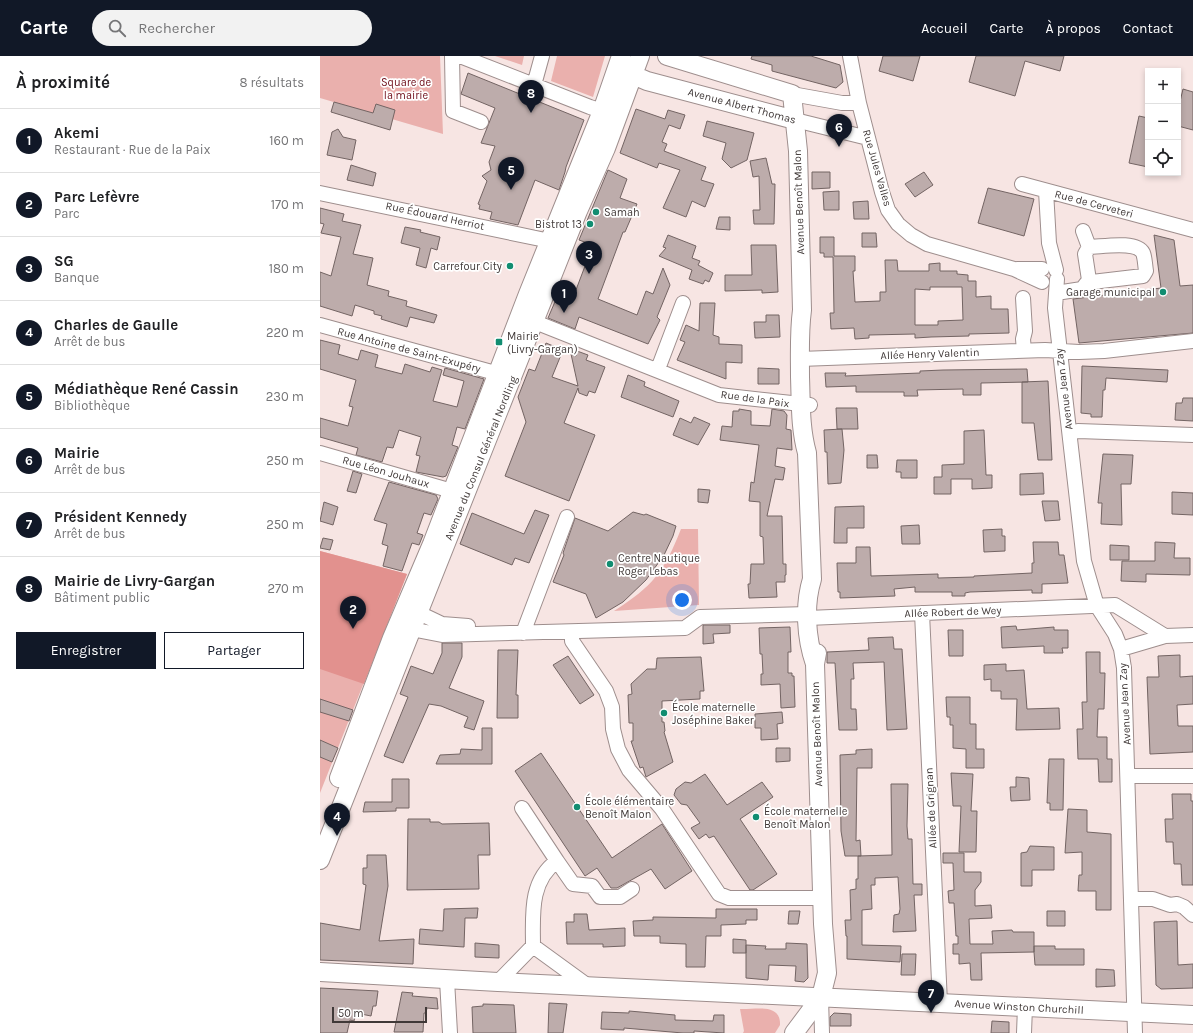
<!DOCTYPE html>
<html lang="fr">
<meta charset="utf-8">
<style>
body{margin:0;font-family:Karla,sans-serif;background:#f2f2f2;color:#202124}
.controls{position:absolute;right:12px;top:12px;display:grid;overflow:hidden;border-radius:0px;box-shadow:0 2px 6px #0003}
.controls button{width:36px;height:36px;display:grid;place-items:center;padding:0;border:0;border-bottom:1px solid #e0e0e0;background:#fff;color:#202124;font:20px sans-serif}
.scale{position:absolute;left:12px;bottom:10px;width:95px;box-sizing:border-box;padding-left:4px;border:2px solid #403938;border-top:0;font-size:11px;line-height:14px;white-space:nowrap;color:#403938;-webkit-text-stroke:3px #fff;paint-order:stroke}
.you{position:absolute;left:362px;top:544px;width:14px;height:14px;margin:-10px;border:3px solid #fff;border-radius:50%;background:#1a73e8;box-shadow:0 0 0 6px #1a73e833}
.badge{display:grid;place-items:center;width:26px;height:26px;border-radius:50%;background:#111827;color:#fff;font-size:13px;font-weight:700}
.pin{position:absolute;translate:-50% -33px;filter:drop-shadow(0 1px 2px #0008)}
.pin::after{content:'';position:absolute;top:21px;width:14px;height:12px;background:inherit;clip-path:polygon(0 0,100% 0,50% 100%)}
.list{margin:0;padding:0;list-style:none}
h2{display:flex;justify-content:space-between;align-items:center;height:52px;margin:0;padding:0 16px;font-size:17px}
h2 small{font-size:13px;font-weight:400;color:#757577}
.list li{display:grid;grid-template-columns:26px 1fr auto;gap:12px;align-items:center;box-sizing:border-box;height:64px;padding:0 16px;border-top:1px solid #e0e0e0}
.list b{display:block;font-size:15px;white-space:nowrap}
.list p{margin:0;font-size:13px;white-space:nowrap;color:#757577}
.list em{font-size:13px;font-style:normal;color:#757577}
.actions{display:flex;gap:8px;padding:12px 16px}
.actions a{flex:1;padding:9px 0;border:1px solid #111827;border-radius:0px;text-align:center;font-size:14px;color:#111827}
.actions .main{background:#111827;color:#fff}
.icon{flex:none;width:22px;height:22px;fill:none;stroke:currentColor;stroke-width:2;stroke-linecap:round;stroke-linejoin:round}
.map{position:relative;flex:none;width:873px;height:977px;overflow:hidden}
header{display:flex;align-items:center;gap:24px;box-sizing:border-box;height:56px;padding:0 20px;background:#111827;color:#fff}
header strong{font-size:19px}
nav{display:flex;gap:22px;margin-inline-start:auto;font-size:14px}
.search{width:280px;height:36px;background:#f2f2f2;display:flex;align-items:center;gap:10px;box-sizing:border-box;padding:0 14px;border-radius:22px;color:#757577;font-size:15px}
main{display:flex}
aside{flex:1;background:#fff}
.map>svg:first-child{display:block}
</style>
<header>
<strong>Carte</strong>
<div class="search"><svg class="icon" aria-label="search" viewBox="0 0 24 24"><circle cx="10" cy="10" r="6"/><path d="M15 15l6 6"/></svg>Rechercher</div>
<nav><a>Accueil</a><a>Carte</a><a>À propos</a><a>Contact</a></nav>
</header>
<main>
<aside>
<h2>À proximité<small>8 résultats</small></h2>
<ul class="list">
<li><span class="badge">1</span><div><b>Akemi</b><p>Restaurant · Rue de la Paix</p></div><em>160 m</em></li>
<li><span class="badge">2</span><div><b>Parc Lefèvre</b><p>Parc</p></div><em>170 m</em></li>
<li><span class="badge">3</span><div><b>SG</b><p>Banque</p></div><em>180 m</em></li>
<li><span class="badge">4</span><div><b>Charles de Gaulle</b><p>Arrêt de bus</p></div><em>220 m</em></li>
<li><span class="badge">5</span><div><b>Médiathèque René Cassin</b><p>Bibliothèque</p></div><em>230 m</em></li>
<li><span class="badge">6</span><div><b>Mairie</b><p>Arrêt de bus</p></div><em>250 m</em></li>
<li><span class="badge">7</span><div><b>Président Kennedy</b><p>Arrêt de bus</p></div><em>250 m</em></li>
<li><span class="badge">8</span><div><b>Mairie de Livry-Gargan</b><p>Bâtiment public</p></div><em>270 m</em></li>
</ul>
<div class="actions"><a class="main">Enregistrer</a><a>Partager</a></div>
</aside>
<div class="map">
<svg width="873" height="977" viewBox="0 0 873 977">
<rect width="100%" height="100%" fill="#f7e5e3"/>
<!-- green -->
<path fill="#eab0ad" d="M0 0H120L123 78 0 42Z
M175 0H204L202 9Z
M237 0H285L273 41 231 25Z
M361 473H378L379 549 294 555C333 530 344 516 361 473Z
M0 495 87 518 0 737Z
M420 953C434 954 461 946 460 969L455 977H423L424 975Z"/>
<!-- forest -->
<path fill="#e2918e" d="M0 495 87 518 44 628 0 613Z"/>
<!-- building -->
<path fill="#bdacab" stroke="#736463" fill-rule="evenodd" d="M432 0H491L520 9 523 26 516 32 452 15V9L431 3Z
M563 0H600L593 25 559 15Z
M656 0H744L740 15 705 5 695 40 649 26Z
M148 17 264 64 246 111 245 116 239 134 215 124 198 169 170 163 172 156 159 153 160 149 158 148 167 125 162 120 171 114 169 106 175 90 161 87 175 52 141 38Z
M863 33 873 36V74L858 70V54Z
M14 46 53 57 56 48 75 54 70 74 11 56Z
M316 53 345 63 348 54 365 59 360 73 349 69 342 86 347 88 344 95 386 111 381 124 394 128 385 151 372 145 366 161 343 152 360 114 339 107 337 112 300 97Z
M819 60 828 62V111L809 107Z
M387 65 434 77 427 104 411 112 402 103 406 87 383 80Z
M18 73 23 81 36 84 32 104 7 99 12 76Z
M446 102 452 128H455L454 168H434L433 154H440L439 120 433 121 430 105Z
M31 109 56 117 53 130 27 124Z
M288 114 307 123 300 142 317 148 305 176H303L278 243 317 259 326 235 333 238 343 212 350 229 337 261 340 264 328 288 259 261 255 273 228 262 237 241 251 247 273 189 259 184Z
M492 116H510V132L492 133Z
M604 116 613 129 595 141 585 128Z
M668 132 714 143 704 180 658 167Z
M519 135V154H504L503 136Z
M548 145 549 163H534L533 146Z
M0 152 24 158 22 165 41 169 33 198 53 202 47 229 69 235 68 240 87 245 86 250 117 259 114 267 90 261 87 271 61 263 62 260 54 258V255L35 249 32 260 0 250V216L11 220 21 181 1 177 4 168 0 167Z
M399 161H410V174L396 173Z
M85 171 101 174 100 176 120 181 117 194 111 192 106 212 96 209 100 192 81 187Z
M542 177H556L557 191H542Z
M348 179 376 190 372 202 380 205 378 209 393 217 389 226 385 224 383 228 369 223 372 214 339 200 346 192 343 191Z
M834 179 854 184 860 230 873 229V277L759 287 753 243 841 232Z
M500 181H514V200H535V215H533L535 246 560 245V236H566L565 204H577L578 215H609V208L620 207V215H637V218L648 219V225H656V241L671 240V253H688L689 277 649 278V280L611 281 595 282V278L549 279V282L535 283 534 272 511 273 510 257H514L513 201H504V197H500ZM610 231H642L643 264 618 265V269H595V233L610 234Z
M431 189H456L458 236 442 237V234L405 235V219H432Z
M380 247H395L393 279 399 281V288L422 289V307L406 306V323L357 304 365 286 360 284 366 269 379 275Z
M446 259H459L460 281 435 282 434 266H446Z
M0 284 20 289 18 298 38 304 41 294 58 299 55 311 82 318 85 308 110 316 112 311 122 314 113 345 137 351 144 325 123 319 125 312 164 323 145 373 137 371 132 389 138 391 126 420 123 421 96 416 100 400 96 399 101 381 79 374 73 392 67 391 62 406 36 399 38 392 0 381V362L28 370 33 351 29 350 36 324 0 313Z
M226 287 243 294 232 321 258 330 251 298 256 300 257 295 268 299 266 304 285 311 275 337 269 335 267 340 259 337 258 332 244 367 275 379 249 445 185 420 206 366 198 341 209 313 215 315Z
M762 310 848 314 847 326 786 322 785 334H783L782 361H771V358L761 357Z
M438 312 459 313V328H438Z
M707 313 708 326 661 327V339H643V333L597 334 598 340H584V336H536V330L506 331 505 317H526L525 320 600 317V315L623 314Z
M308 319 325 326 324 330 359 345 353 361 301 341Z
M728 325 732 404H718L714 367H702V326Z
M863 342H873V365L855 364 856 347H862Z
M516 352H537L538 373H517Z
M419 353 431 355V369L450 370 452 353 464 355 467 359 466 373 471 374 472 394 457 392 455 410 465 412 463 424 455 423 447 460H462L463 508H466V519H465V526H456L457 541 429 542 428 528H430L431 508H444L443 481 440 480V446L429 445 431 426 434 427 439 389 400 384 402 370 412 371 413 355H419Z
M374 361 390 368 378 389 353 379 360 362 371 367Z
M522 373 524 394 521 427 508 428 507 396H505L504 374Z
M664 374 666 419H672V432L652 433V423H631V438H614V421H622V409L644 408V375Z
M783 398 813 399 811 428H801L802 469 781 468 782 447H778Z
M547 399H557L558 412H547Z
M577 404H597V422H581V416H576Z
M33 415 42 418 36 437 27 435Z
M723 417 724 438 700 439V418Z
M69 426 116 439 118 443 111 459 104 457 97 477 103 479 99 489 92 487 82 515 63 510 68 490 62 488 67 468 54 464Z
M378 433 390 434 388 447 378 446Z
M852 436 873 437V459L852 458Z
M722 445H738L740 464 725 465Z
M4 446 18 451 13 469 0 465Z
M544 450V472H527V487H514L515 451Z
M215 454 229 459 209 507 195 502 192 509 140 488 152 457 204 478Z
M313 456 324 459 326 458 356 470 353 480 344 499 326 524 303 546 276 562 266 538 233 526 244 499 243 497 255 462 288 475Z
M599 469 600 488H582L581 470Z
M682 473V480H685V495L664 496 663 474Z
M3 482 13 484 10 494 0 492Z
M713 486H738L739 499H744L748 527 722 528V537H712V534L650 536 645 537V540H632V536H595V531L574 533 575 540 520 542V536H518L517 507H536V491H550L551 520 618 518V522L654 521V520L712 517V507H714Z
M835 486 855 487 854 502H870V519L826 518V526L801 525 802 505H835Z
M790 489 809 490V504H790Z
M383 569H410V577L393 578 394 587 383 588Z
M696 570 697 574 734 571V574H748V592H742L743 597H724V590L682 592 681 571Z
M470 571 471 596H468V617H472V620H474L475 651 461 652 460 628 441 629V618H443L442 598H440L439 572Z
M628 574H643V600H629Z
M573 581 574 593H582L587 673 567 674 564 606 533 607 534 623H531V653H536L537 674H519L515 607H507V596L549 594 548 582Z
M122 587H142V601L129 632 164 645 154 674 144 671 148 661 121 650 109 648 83 707 64 700 88 641 80 638 91 610 113 618 122 597Z
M178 594H198L196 639H198V662H177Z
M766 596H780V617H785L784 653H778L777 681H787V703H792V726H779L778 703H758L757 673H763L762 646H767Z
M860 599V621L873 620V648L857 649 858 670H873V696L830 698 827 621H839L838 600Z
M248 600 274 639 260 648 233 609Z
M381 601 384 635H380V643L342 645V666H344L345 675 344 676 353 706 326 721 323 711 320 712 311 685H313V667H309L308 639 312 638 311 628 327 613H336L337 602Z
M686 608V615L704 614 707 653 739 652 740 673 696 674 697 643H681V635H671V623L664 624V609Z
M626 641H650V668H656V693H664V712H646V693L633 692V669H630V661H627Z
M0 643 33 654 29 665 0 656Z
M462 656 463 667 457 668 458 683 441 684V672H435V658Z
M162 672H172V708H116L120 699 140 698 141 693 162 694Z
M0 684 18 692 12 706 0 701Z
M456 692H470V705L456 706Z
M552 693V712H537L536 785 540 784 541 800H525L521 775 520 699 536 698V694Z
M221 697 292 802 342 768 372 815 345 833 331 813 297 832H291L277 812 265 820 195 715Z
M729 703H744L743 754H730V747H727Z
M631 717 653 718 651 755H657L656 796H639L641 750H633Z
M385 718 407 749 442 726 453 741 420 763 457 818 433 834H430L394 780 389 782 386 778 379 783 371 772 380 767 367 749 361 748 354 739 356 733 365 726 371 727Z
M696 721 709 722 710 744 691 745 690 731H696Z
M72 723H89V752H76V755L43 756 45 746H72Z
M571 728H588L587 770 588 783H592L593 828H602V839H594L596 875 573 876 574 859 579 858 580 853 578 821 555 822V829H551L552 853 542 854V889L581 890 580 906 527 903V880H526L525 864H531L530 834 536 833V823H538V800L572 799Z
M852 738H871V745H873V829H862L861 808H854L853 786H846L845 763H853Z
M748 753 767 754V776L791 778V854H776V835H758L759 819H762V796L745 797Z
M88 763H110V766H119L122 768 169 767 170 799H158L159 833 87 834Z
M710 790 734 791V814H712V830H701V797L707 796Z
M623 797H644V816H661V826L655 834V850L671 849 672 862 649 863 650 888H673L672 875 692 874 693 876H714V896V890H735V893H764V909H715L714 896 661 897 662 924H651L650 907 639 908V898H633V888H638V880H636L634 847H629L628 835 634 834 633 807H623Z
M47 799H66L68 830 59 885 94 883 93 908 0 904V867L40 874 46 829 43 828V812H47Z
M158 852 157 862H145L144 891 99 888 100 873 123 875 124 853Z
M396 853H437V864H426V868L401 869V880H386L385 911H366V888L340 887V880H314L313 865 333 864V861L396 862Z
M469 855H480L478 868H468Z
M727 855H745V870H727Z
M254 858H267L269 874 305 872V890L283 891V888H247L246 866H254Z
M857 865 858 909 873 908V932L841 933 836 929 834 866Z
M413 883 426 884V897H413Z
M155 887 179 889V902L155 901Z
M466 887 487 888 488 922 484 926 475 925 476 910 449 909 448 924 426 922V889L446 890 445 893H466Z
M582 898H596L595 919H581Z
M776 913 794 914 795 930 776 931Z
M0 932 58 935 56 950H53L51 960 36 957 34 965 30 964 27 977H0Z
M82 936 93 937 92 940 117 942 118 953 107 952 106 957H104L103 976H74Z
M229 947 247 948 243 977H228Z
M163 948 194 949 196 977H153L152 951 163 950Z
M309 955 355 959V964L393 965 394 959H404V977L374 975V977H363L304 972V974L281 973 282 956 309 957Z
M514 957 531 958V970H510V961Z
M672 965 689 966V977H671Z"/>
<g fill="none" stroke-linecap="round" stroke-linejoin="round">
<defs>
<path id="minor" d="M132 0 133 55 161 66
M140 0 270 51 282 55 290 53
M530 0 539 47 562 136 568 154 578 168 591 179 607 188 694 213 722 226
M214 29 222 0
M472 38 522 47H539
M475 64 548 82
M702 128 873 174
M726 135 729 187 736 214
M0 137 230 185
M763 175 769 191
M769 191C781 191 816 184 823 197 825 202 825 209 826 215L823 220 772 226 769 224
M769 191 765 198 769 224
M697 213H722
M737 223 735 252 764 505 777 550 795 578 801 593 804 612 815 977
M736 237 762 233 769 224
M703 242 705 275 703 283 704 295
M215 266 399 339 490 349
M0 269 179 318
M480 303 725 294 759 296 784 295 873 285
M338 313 363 247
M750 377 758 375 873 379
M0 397 132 435
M99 557 122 568 148 570
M602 557 620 947
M488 562 795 549 845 580 873 579
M91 573 122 579 365 572 380 561 488 558
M252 576V585L286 635 292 651 293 673 298 693 309 714 342 753 399 838 409 842H502
M203 577 247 461
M801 593 845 580
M808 720H873
M202 752 237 805
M812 843H833L850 849 857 848 864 851 873 859
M213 890 268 930
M127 924 130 977
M178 926 213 890C213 860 209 825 237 805L253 828 272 830 280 841H300L312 833
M501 941 502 977
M704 977 705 951"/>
<path id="major" d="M347 0 472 38 478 95 482 254C479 276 480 298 480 321 481 347 480 372 487 397L492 523C484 549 486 582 495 608
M304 15 327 25 475 64
M19 722 72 582 112 488 208 238 282 55 301 0
M0 804 258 155 286 92 320 0
M0 916 178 926 873 959
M474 977 501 941 507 917 503 868 495 608 497 597"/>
</defs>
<!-- minor casing -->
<use href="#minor" stroke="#9e8e8d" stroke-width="16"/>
<!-- major casing -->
<use href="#major" stroke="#9e8e8d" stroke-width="20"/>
<!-- minor -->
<use href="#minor" stroke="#fff" stroke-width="14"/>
<!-- major -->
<use href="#major" stroke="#fff" stroke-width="18"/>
</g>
<!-- markers -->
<g fill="#118d71" stroke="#fff" stroke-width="1.5">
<circle cx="276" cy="156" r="4"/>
<circle cx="270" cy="168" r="4"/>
<circle cx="190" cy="210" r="4"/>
<circle cx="843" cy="236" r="4"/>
<rect x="175" y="282" width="8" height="8" rx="2"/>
<circle cx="290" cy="508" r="4"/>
<circle cx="344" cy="657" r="4"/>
<circle cx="257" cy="751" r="4"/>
<circle cx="436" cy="761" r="4"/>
</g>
<g text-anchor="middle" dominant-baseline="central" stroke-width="3.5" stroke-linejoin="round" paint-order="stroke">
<!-- park labels -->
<g font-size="11" fill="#6d0b17" stroke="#fff">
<text x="86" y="26">Square de<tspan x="86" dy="13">la mairie</tspan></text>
</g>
<!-- street labels -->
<g font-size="11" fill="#403938" stroke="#fff">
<text transform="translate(422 50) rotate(15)">Avenue Albert Thomas</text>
<text transform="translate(557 112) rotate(74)">Rue Jules Valles</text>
<text transform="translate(479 146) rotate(-92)">Avenue Benoît Malon</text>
<text transform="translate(774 148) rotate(15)">Rue de Cerveteri</text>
<text transform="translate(115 160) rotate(12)">Rue Édouard Herriot</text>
<text transform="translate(89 294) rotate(15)">Rue Antoine de Saint-Exupéry</text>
<text transform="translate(610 298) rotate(-2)">Allée Henry Valentin</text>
<text transform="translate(744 333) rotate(-97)">Avenue Jean Zay</text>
<text transform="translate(435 343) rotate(8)">Rue de la Paix</text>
<text transform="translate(161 402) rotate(-68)">Avenue du Consul Général Nordling</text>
<text transform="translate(66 416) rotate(16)">Rue Léon Jouhaux</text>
<text transform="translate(633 556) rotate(-2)">Allée Robert de Wey</text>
<text transform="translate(805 648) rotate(-93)">Avenue Jean Zay</text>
<text transform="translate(497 678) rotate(-92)">Avenue Benoît Malon</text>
<text transform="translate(611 752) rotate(-93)">Allée de Grignan</text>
<text transform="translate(699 951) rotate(3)">Avenue Winston Churchill</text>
</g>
<!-- poi labels -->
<g font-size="11" fill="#403938" stroke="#fff" text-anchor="start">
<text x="284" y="156">Samah</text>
<text x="262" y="168" text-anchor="end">Bistrot 13</text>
<text x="182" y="210" text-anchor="end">Carrefour City</text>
<text x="835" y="236" text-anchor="end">Garage municipal</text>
<text x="187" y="280">Mairie<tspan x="187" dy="13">(Livry-Gargan)</tspan></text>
<text x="298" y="502">Centre Nautique<tspan x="298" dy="13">Roger Lebas</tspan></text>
<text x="352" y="651">École maternelle<tspan x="352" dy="13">Joséphine Baker</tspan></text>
<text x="265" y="745">École élémentaire<tspan x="265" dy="13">Benoît Malon</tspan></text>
<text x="444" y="755">École maternelle<tspan x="444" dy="13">Benoît Malon</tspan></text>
</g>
</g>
</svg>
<div class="controls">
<button>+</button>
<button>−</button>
<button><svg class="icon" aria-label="locate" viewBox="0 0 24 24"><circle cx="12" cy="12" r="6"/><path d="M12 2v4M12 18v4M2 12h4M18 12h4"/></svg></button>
</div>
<div class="scale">50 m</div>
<div class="you"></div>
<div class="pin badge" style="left:244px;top:257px">1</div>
<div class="pin badge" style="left:33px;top:573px">2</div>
<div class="pin badge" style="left:269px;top:218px">3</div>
<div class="pin badge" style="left:17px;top:780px">4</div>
<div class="pin badge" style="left:191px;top:134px">5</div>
<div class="pin badge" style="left:519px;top:91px">6</div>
<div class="pin badge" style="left:611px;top:957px">7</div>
<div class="pin badge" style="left:211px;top:57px">8</div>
</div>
</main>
